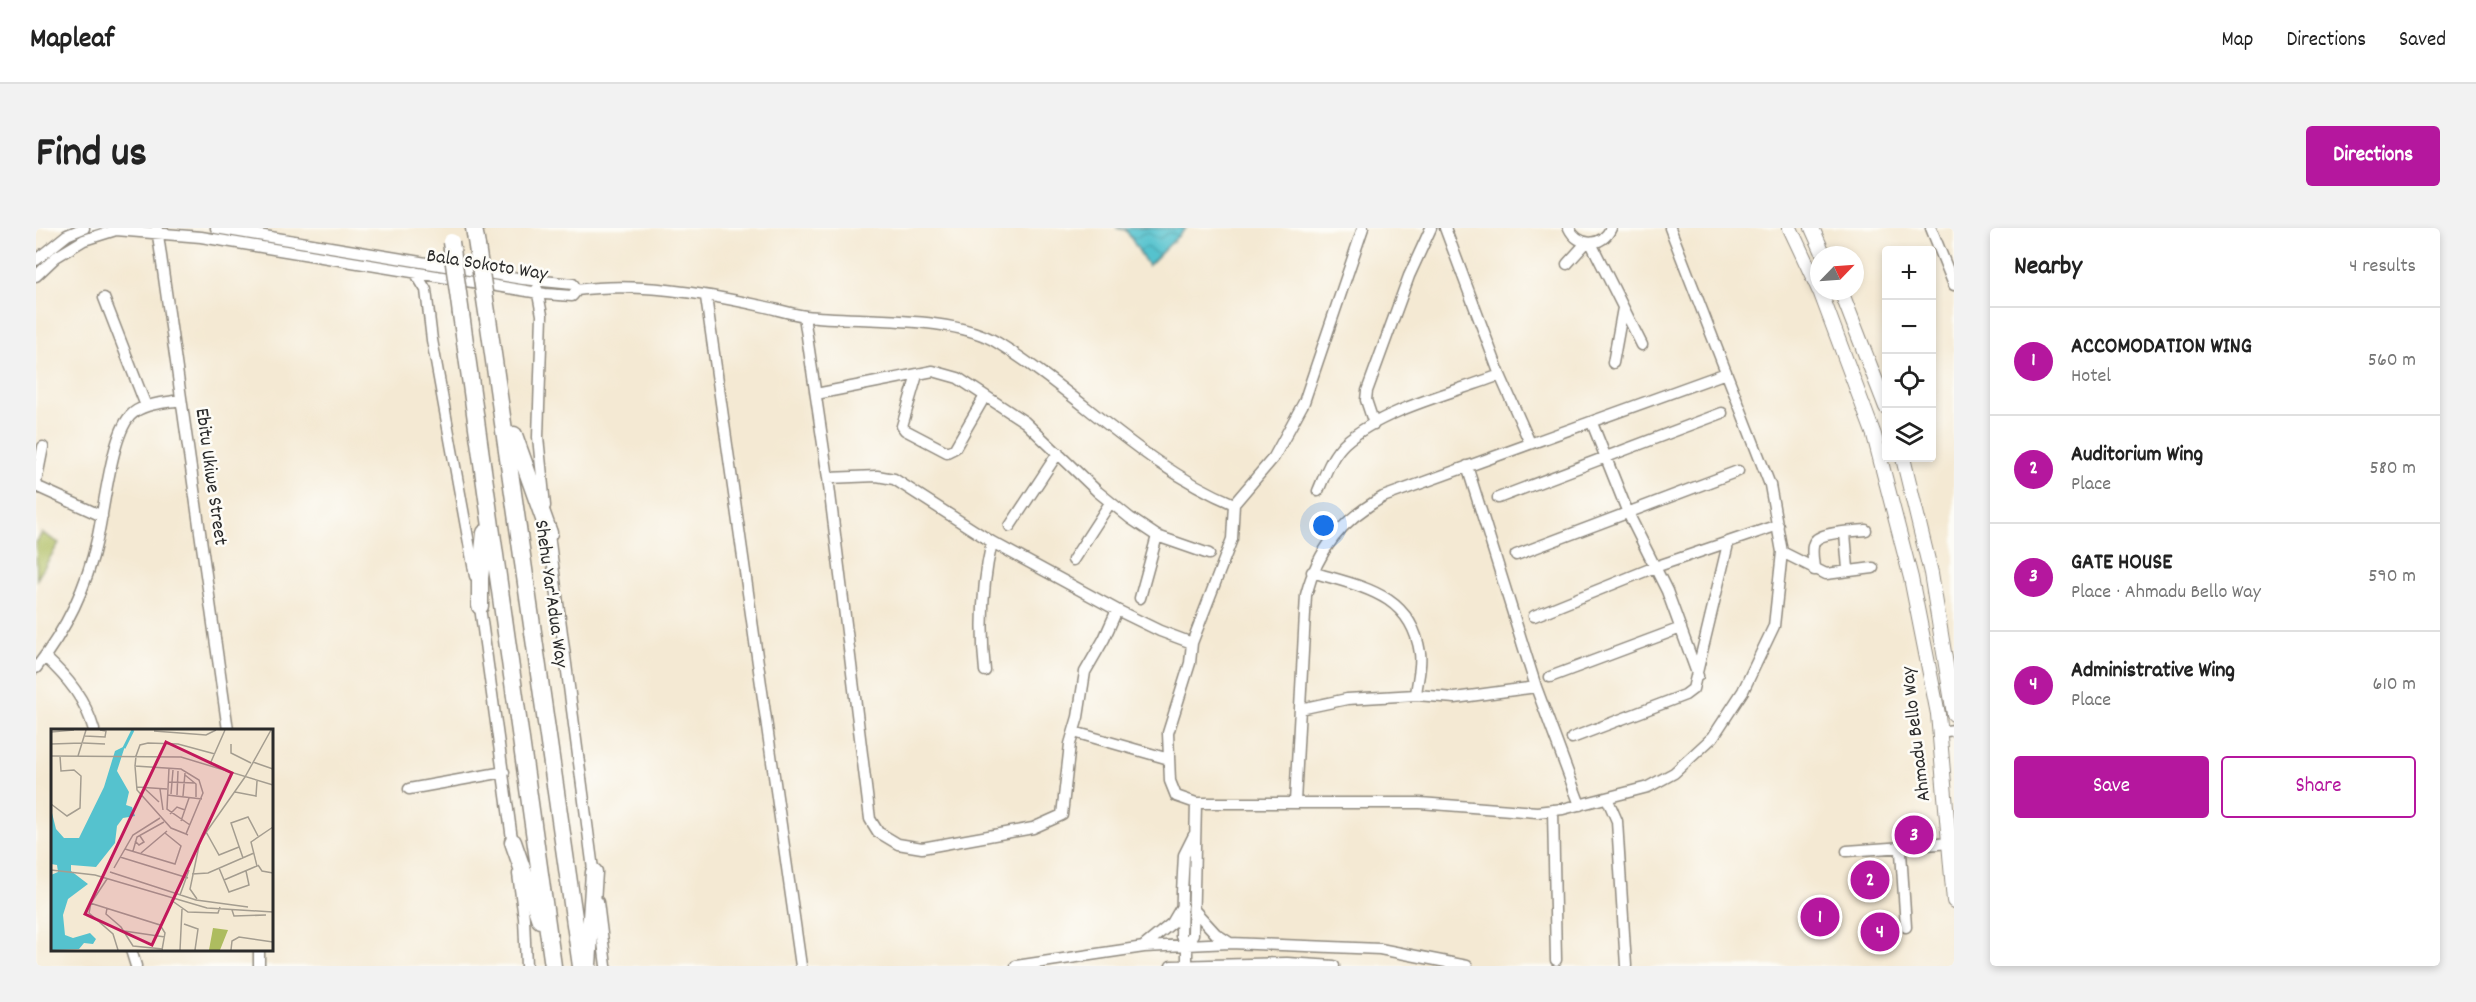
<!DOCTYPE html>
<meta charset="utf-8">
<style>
body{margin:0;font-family:Dekko,sans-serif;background:#f2f2f2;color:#222}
.controls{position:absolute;right:18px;top:18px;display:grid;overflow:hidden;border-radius:6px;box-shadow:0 3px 9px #0003}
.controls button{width:54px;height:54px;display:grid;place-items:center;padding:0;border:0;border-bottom:2px solid #e0e0e0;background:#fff;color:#222;font:30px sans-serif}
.compass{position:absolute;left:1774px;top:18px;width:54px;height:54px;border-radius:50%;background:#fff;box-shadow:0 3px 9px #0003;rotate:65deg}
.you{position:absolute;left:1288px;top:298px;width:21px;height:21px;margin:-15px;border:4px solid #fff;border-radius:50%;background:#1a73e8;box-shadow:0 0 0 9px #1a73e833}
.badge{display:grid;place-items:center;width:39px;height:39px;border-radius:50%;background:#b5179e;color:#fff;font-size:20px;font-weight:700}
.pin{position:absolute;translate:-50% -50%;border:3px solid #fff;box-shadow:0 2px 6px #0006}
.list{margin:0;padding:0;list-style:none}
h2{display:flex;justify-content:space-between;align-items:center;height:78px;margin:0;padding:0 24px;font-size:26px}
h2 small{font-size:20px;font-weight:400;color:#767676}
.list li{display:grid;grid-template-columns:39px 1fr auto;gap:18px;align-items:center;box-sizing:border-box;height:108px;padding:0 24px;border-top:2px solid #e0e0e0}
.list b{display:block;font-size:22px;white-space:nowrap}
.list p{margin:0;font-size:20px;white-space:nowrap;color:#767676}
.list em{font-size:20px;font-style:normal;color:#767676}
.actions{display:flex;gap:12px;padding:18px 24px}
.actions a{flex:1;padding:14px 0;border:2px solid #b5179e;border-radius:6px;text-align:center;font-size:21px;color:#b5179e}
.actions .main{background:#b5179e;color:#fff}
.icon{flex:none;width:33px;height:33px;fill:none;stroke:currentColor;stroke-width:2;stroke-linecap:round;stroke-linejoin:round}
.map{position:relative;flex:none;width:1918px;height:738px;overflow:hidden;border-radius:6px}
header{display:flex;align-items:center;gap:36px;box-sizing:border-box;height:84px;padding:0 30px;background:#fff;border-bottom:2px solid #e0e0e0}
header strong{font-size:28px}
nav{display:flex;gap:33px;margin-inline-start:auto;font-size:21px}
.intro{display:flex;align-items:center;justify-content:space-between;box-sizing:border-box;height:144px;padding:0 36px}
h1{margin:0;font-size:42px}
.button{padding:15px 27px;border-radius:6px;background:#b5179e;color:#fff;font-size:21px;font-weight:700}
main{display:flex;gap:36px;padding:0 36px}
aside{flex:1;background:#fff;border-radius:6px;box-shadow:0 3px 9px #0003}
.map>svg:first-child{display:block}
</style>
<header>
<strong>Mapleaf</strong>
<nav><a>Map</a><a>Directions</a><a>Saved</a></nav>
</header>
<div class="intro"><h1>Find us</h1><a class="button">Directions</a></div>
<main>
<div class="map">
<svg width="1918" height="738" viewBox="0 0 1918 738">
<defs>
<pattern id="water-waves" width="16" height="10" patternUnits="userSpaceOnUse" patternTransform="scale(1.5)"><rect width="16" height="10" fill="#55c2ce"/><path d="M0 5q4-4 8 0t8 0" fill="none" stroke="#479ea7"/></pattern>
</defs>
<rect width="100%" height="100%" fill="#fdfcf7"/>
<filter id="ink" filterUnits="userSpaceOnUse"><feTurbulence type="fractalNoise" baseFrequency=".0167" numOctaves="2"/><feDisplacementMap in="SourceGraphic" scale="12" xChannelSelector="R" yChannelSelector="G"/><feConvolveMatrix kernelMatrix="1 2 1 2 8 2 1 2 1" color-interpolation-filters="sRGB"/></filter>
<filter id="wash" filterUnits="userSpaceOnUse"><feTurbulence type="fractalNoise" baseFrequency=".008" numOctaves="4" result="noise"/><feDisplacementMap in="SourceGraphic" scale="24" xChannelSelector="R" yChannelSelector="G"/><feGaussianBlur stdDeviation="1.35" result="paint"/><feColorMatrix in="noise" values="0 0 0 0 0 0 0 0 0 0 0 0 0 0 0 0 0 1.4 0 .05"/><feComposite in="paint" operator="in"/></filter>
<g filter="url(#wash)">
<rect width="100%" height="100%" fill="#f4e9d3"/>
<!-- green -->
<path fill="#adbc5f" stroke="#6c7445" stroke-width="1.5" d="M6 305 23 315 1 351 0 315Z"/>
<!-- water -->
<path fill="url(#water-waves)" stroke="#40767c" stroke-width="1.5" d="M1080 0H1150L1112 38 1090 2Z"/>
</g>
<g filter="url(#ink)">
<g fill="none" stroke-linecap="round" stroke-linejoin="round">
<defs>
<path id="minor" d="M121 0 192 502
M1409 0 1464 147 1494 215
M1533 0C1542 19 1566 20 1575 0
M1895 0 1918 57
M1555 15 1606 117
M0 32 31 7 48 0
M1531 36 1550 15
M379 44 390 62 396 112 439 348
M0 48 20 29 48 12 80 2 165 9 509 66 536 68 541 62 537 56 487 51 180 0
M501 61 506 87 502 209 509 278
M541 62C601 54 666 65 726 78 740 81 755 86 770 88 823 94 918 87 962 115 1043 165 1108 239 1198 276
M670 69 765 738
M68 70 110 178
M768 88 792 250 834 591 842 604 862 616 886 620 997 600 1026 587 1034 516 1042 489 1049 444 1068 411 1081 382
M1577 135 1587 80
M881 147 866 198 869 202 911 224 919 220 949 168
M780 166 897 143 922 150 989 194 1062 264 1094 290 1121 308 1173 326
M1556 195 1592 285 1631 363 1662 448
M1338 196 1330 172 1331 163 1373 48 1395 0
M7 219 0 254 2 259 66 288
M1431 238 1500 459 1544 577
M792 250 841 248 858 251 956 314 1081 382 1124 403 1156 415
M1282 263C1289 247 1295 228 1309 215 1347 181 1417 165 1464 147
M1462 270 1686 185
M974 298 1022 225
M512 299 558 649
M1809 305 1812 341
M1746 324 1790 346 1837 340
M1480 327 1702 243
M1037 332 1074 275
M1778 342C1778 334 1774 320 1779 313 1785 304 1819 303 1830 302
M1276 344C1325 359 1375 365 1384 425 1386 438 1381 454 1380 467
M1104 370 1121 308
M443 372 477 618
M1498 388 1619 339 1742 297
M9 429C33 451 49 471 58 502
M0 440C29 403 51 358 61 312 68 283 75 209 94 188 106 175 128 175 145 172
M949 443C944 398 946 357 956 314
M1514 449 1645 400
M1264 481 1311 471 1380 467 1419 470 1500 459
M1038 504 1133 531
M1903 504 1918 502
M1536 510 1649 467 1657 461 1692 316
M373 561 468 544
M1571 570 1581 593 1590 738
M1259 574 1270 367C1282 321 1306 292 1347 269L1690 145
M1160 575 1140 568 1134 553 1132 505 1154 435 1156 415 1196 311 1198 276 1238 229 1268 174 1327 0
M1517 582 1520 732
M1811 623 1868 619
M482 646 488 690 490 738
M562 674 570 738
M1159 683 1180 706 1194 715
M1870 699 1865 624 1868 619 1913 615
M1151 716 1157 706 1160 575H1384L1501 584 1527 581 1612 559 1638 545 1677 509 1707 463 1738 398 1746 324 1734 257 1634 0
M1108 718 1136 695 1146 678
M95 722 100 738
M1151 737V716L1145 708 1146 664 1148 627 1158 607
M223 738V722
M980 738 1108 719 1194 715 1344 721 1431 738
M1135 738 1251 735 1298 738"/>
<path id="major" d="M1754 0 1783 62
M1776 0 1788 27
M1784 63 1838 207 1875 350 1902 486 1918 673
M1805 63 1850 179
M1867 230 1895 345 1918 486"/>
<path id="highway" d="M438 0 441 18
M425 86 517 738
M452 91 545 738
M478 207 513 305
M444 378V350L449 305
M477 614 504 692
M552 737 558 644"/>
</defs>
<!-- minor casing -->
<use href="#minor" stroke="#908a7f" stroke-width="13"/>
<!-- major casing -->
<use href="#major" stroke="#908a7f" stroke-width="16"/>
<!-- highway casing -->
<use href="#highway" stroke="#908a7f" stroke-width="19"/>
<!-- minor -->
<use href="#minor" stroke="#fff" stroke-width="10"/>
<!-- major -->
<use href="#major" stroke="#fff" stroke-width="14"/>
<!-- highway -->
<use href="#highway" stroke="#fff" stroke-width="16"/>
<defs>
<path id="highway-bridge" d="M415 14 425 86
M441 18 452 91"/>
</defs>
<!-- highway-bridge casing -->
<use href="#highway-bridge" stroke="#908a7f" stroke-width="19" stroke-linecap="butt"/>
<!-- highway-bridge -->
<use href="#highway-bridge" stroke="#fff" stroke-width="16"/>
</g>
</g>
<g text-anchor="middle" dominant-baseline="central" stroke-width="5" stroke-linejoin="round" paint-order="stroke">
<!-- street labels -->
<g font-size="20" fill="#2b2b2b" stroke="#fdfcf7">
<text transform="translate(451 38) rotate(9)">Bala Sokoto Way</text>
<text transform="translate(174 249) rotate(82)">Ebitu Ukiwe Street</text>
<text transform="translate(514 366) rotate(82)">Shehu Yar'Adua Way</text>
<text transform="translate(1881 506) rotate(-97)">Ahmadu Bello Way</text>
</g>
</g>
<!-- overview -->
<g transform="translate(15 501)">
<rect width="222" height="222" fill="#f4e9d3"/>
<path d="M162 199 177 201 169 221H158Z" fill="#adbc5f"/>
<path d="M74 17 66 42 78 63 75 76 81 78 84 87 72 89 66 97 64 114 45 138 20 136V142L37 155 17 170 12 186 14 206 22 209 39 204 45 210 42 215 33 214 28 220 0 221V146L7 143 6 136 0 135V80L5 100 13 109H28L53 58 64 22Z" fill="#55c2ce"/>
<path fill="none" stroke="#55c2ce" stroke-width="3" d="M73 19 82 1"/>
<path fill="none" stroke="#a49d90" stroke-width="1.5" d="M103 2 155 6 165 1M0 3 23 1M34 7 54 8 55 2 49 1M32 14 54 15M0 15 31 14M180 15V24L200 34M0 27 130 28 222 56M27 27 35 1M202 33 222 40M159 35 174 1M84 37 86 61 120 99 135 105M118 39 116 80 139 96M134 46 145 55V68M194 48 220 1M117 53 144 54M86 58 116 60M92 58 108 73M109 60 112 81M184 63 205 67 206 52M120 65 122 41M116 66 151 70M126 66 127 42M132 67 134 44M0 75 16 87 29 79 30 47 23 41 10 42 9 27M119 85 126 78 134 81M130 92 138 69M154 101 168 126 188 118M137 106 135 105 152 64 148 51 130 40 84 37 85 27 89 16 97 14 127 15 164 25M84 112 88 116 93 113 89 107M74 120 124 135 130 117 114 104M82 122 86 108 113 93M90 124 116 102M69 128 137 149M192 129 180 94 197 88 207 107M207 136 211 142 222 144M63 139 82 106 109 89M168 139 178 163 198 156 195 142M0 141 44 146 156 179 222 183M59 143 145 171 197 178M141 145 157 144 203 124M56 150 40 174 38 184 62 205 67 221M173 151 206 137 200 113 222 98M129 166 138 141M146 170 139 160 149 112 194 48M120 171 137 183 167 184 169 178M39 174 109 196 114 204 111 221M56 179 55 185 70 198 82 217 112 220M181 181 183 187 215 186M133 195 147 200 144 221M73 202 114 208M129 221 131 180M180 221 181 212 188 208 222 213"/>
<path fill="#c2185b" fill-opacity="0.15" stroke="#c2185b" stroke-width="3" d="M115 13 181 44 101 216 34 185Z"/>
<rect width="222" height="222" fill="none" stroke="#2b2b2b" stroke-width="3"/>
</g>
</svg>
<div class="controls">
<button>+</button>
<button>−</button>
<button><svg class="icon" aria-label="locate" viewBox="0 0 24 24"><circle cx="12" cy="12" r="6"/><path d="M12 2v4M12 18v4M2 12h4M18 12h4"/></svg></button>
<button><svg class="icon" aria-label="layers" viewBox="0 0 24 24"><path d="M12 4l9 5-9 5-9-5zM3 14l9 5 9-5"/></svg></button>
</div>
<svg class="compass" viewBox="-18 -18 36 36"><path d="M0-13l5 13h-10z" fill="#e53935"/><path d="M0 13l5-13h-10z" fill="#767676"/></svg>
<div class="you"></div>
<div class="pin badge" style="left:1784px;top:689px">1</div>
<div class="pin badge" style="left:1834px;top:652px">2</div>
<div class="pin badge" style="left:1878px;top:607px">3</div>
<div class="pin badge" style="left:1844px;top:704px">4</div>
</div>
<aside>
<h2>Nearby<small>4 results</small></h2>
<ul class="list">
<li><span class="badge">1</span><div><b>ACCOMODATION WING</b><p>Hotel</p></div><em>560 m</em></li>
<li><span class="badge">2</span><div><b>Auditorium Wing</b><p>Place</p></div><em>580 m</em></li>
<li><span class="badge">3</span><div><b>GATE HOUSE</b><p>Place · Ahmadu Bello Way</p></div><em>590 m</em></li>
<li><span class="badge">4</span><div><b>Administrative Wing</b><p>Place</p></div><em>610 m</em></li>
</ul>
<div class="actions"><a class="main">Save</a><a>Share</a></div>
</aside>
</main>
